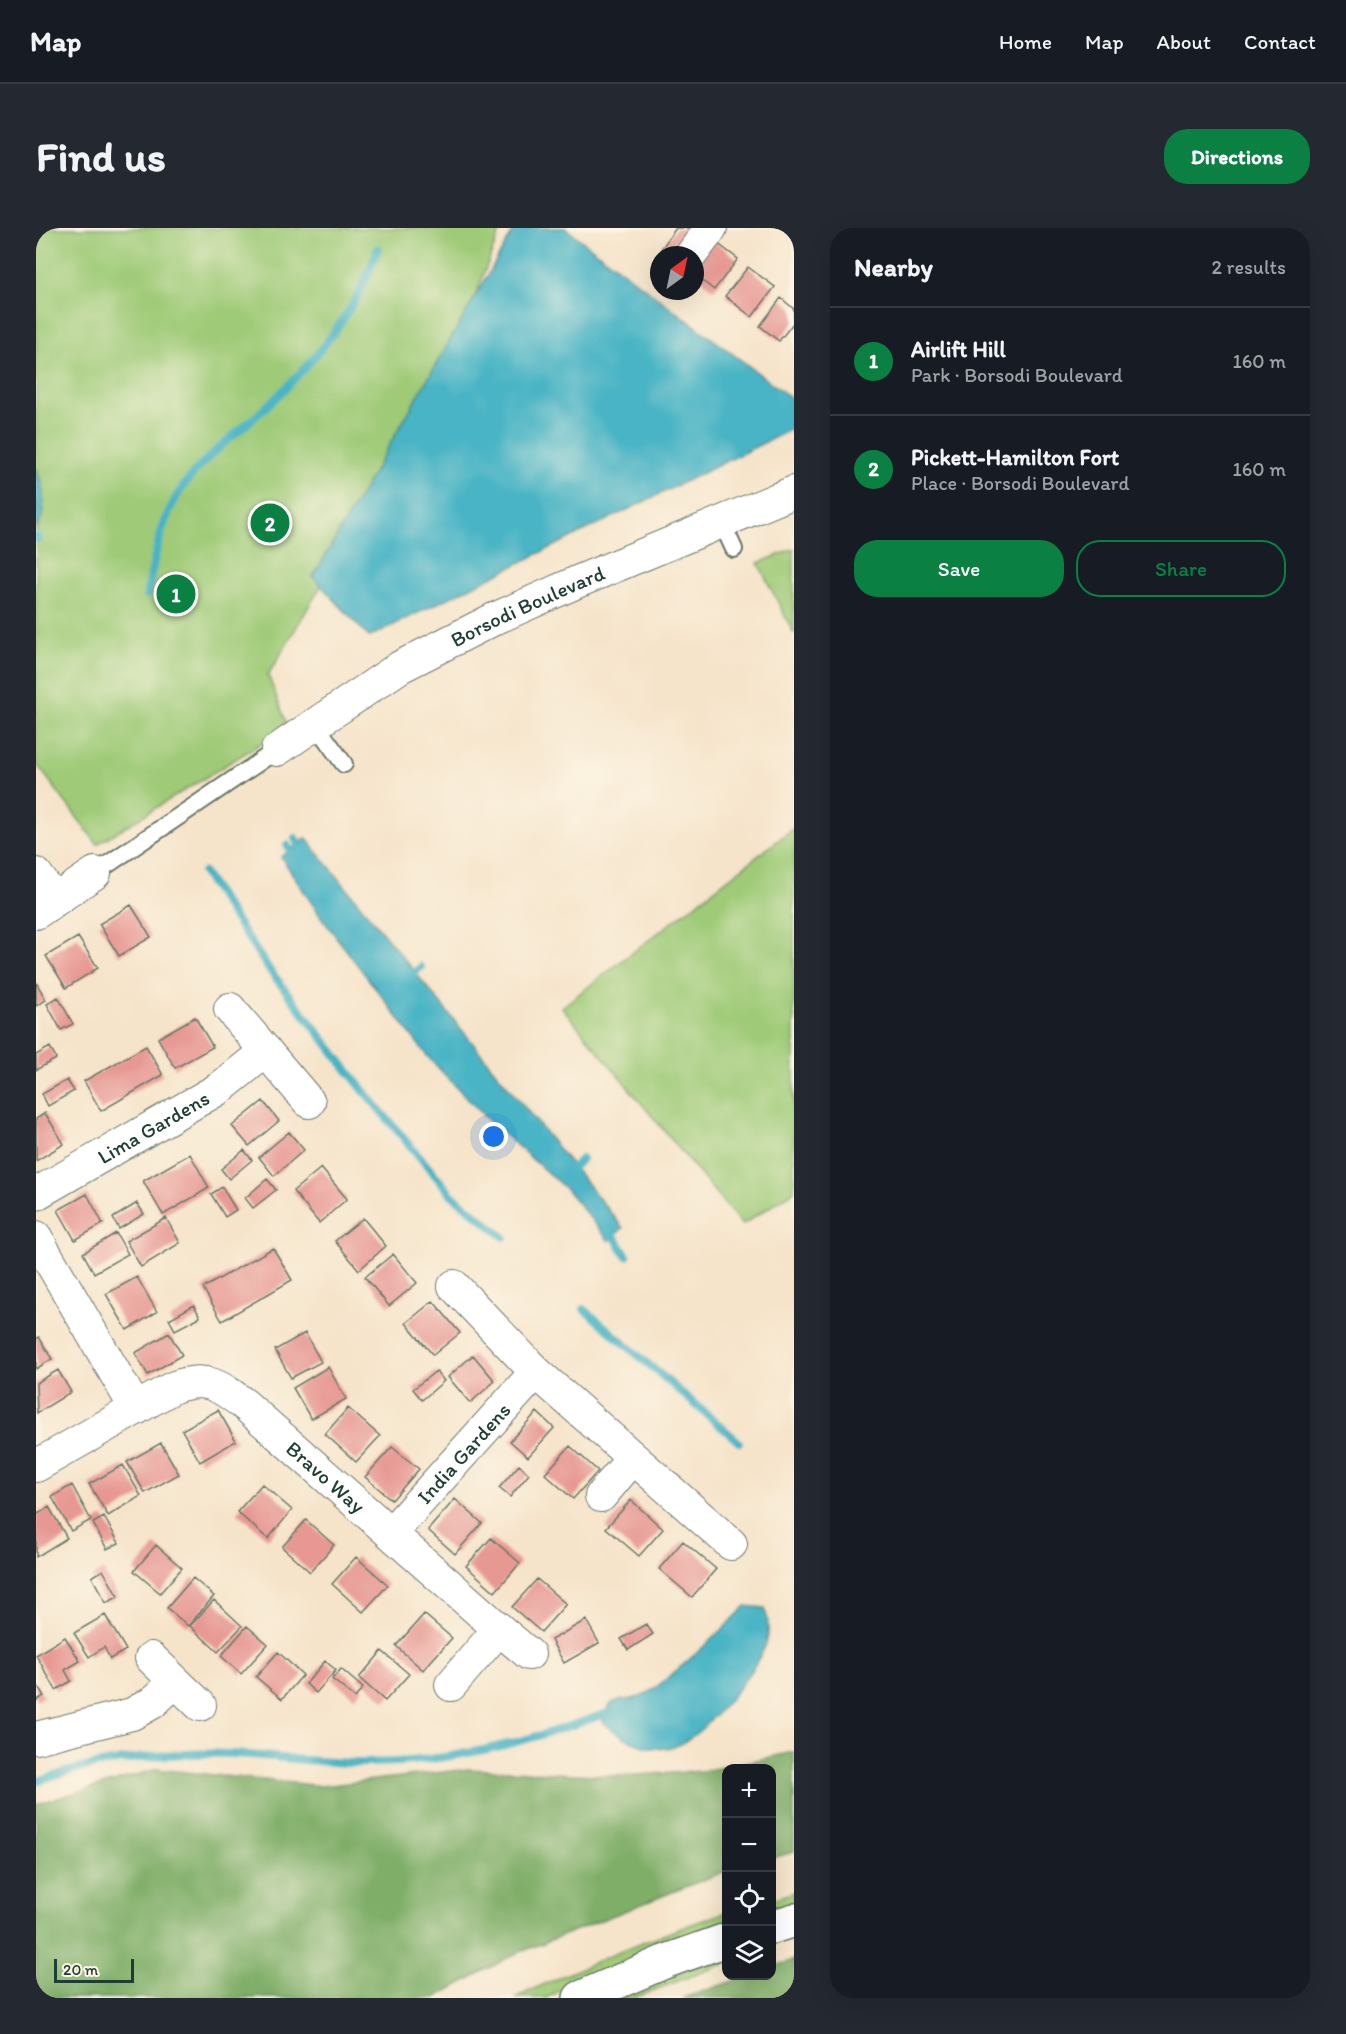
<!DOCTYPE html>
<meta charset="utf-8">
<style>
body{margin:0;font-family:Itim,sans-serif;background:#242831;color:#f1f3f6}
.controls{position:absolute;right:18px;bottom:18px;display:grid;overflow:hidden;border-radius:12px;box-shadow:0 6px 24px #0002}
.controls button{width:54px;height:54px;display:grid;place-items:center;padding:0;border:0;border-bottom:2px solid #363941;background:#171b24;color:#f1f3f6;font:30px sans-serif}
.compass{position:absolute;left:614px;top:18px;width:54px;height:54px;border-radius:50%;background:#171b24;box-shadow:0 6px 24px #0002;rotate:33deg}
.scale{position:absolute;left:18px;bottom:15px;width:80px;box-sizing:border-box;padding-left:6px;border:3px solid #1f3d34;border-top:0;font-size:16px;line-height:21px;white-space:nowrap;color:#1f3d34;-webkit-text-stroke:4px #fcf5e5;paint-order:stroke}
.you{position:absolute;left:458px;top:909px;width:21px;height:21px;margin:-15px;border:4px solid #fff;border-radius:50%;background:#1a73e8;box-shadow:0 0 0 9px #1a73e833}
.badge{display:grid;place-items:center;width:39px;height:39px;border-radius:50%;background:#0b8043;color:#fff;font-size:20px;font-weight:700}
.pin{position:absolute;translate:-50% -50%;border:3px solid #fff;box-shadow:0 2px 6px #0006}
.list{margin:0;padding:0;list-style:none}
h2{display:flex;justify-content:space-between;align-items:center;height:78px;margin:0;padding:0 24px;font-size:26px}
h2 small{font-size:20px;font-weight:400;color:#9ea1a6}
.list li{display:grid;grid-template-columns:39px 1fr auto;gap:18px;align-items:center;box-sizing:border-box;height:108px;padding:0 24px;border-top:2px solid #363941}
.list b{display:block;font-size:22px;white-space:nowrap}
.list p{margin:0;font-size:20px;white-space:nowrap;color:#9ea1a6}
.list em{font-size:20px;font-style:normal;color:#9ea1a6}
.actions{display:flex;gap:12px;padding:18px 24px}
.actions a{flex:1;padding:14px 0;border:2px solid #0b8043;border-radius:24px;text-align:center;font-size:21px;color:#0b8043}
.actions .main{background:#0b8043;color:#fff}
.icon{flex:none;width:33px;height:33px;fill:none;stroke:currentColor;stroke-width:2;stroke-linecap:round;stroke-linejoin:round}
.map{position:relative;flex:none;width:758px;height:1770px;overflow:hidden;border-radius:24px}
header{display:flex;align-items:center;gap:36px;box-sizing:border-box;height:84px;padding:0 30px;background:#171b24;border-bottom:2px solid #363941}
header strong{font-size:28px}
nav{display:flex;gap:33px;margin-inline-start:auto;font-size:21px}
.intro{display:flex;align-items:center;justify-content:space-between;box-sizing:border-box;height:144px;padding:0 36px}
h1{margin:0;font-size:42px}
.button{padding:15px 27px;border-radius:24px;background:#0b8043;color:#fff;font-size:21px;font-weight:700}
main{display:flex;gap:36px;padding:0 36px}
aside{flex:1;background:#171b24;border-radius:24px;box-shadow:0 6px 24px #0002}
.map>svg:first-child{display:block}
</style>
<header>
<strong>Map</strong>
<nav><a>Home</a><a>Map</a><a>About</a><a>Contact</a></nav>
</header>
<div class="intro"><h1>Find us</h1><a class="button">Directions</a></div>
<main>
<div class="map">
<svg width="758" height="1770" viewBox="0 0 758 1770">
<rect width="100%" height="100%" fill="#fcf5e5"/>
<filter id="ink" filterUnits="userSpaceOnUse"><feTurbulence type="fractalNoise" baseFrequency=".0167" numOctaves="2"/><feDisplacementMap in="SourceGraphic" scale="12" xChannelSelector="R" yChannelSelector="G"/><feConvolveMatrix kernelMatrix="1 2 1 2 8 2 1 2 1" color-interpolation-filters="sRGB"/></filter>
<filter id="wash" filterUnits="userSpaceOnUse"><feTurbulence type="fractalNoise" baseFrequency=".008" numOctaves="4" result="noise"/><feDisplacementMap in="SourceGraphic" scale="24" xChannelSelector="R" yChannelSelector="G"/><feGaussianBlur stdDeviation="1.35" result="paint"/><feColorMatrix in="noise" values="0 0 0 0 0 0 0 0 0 0 0 0 0 0 0 0 0 1.4 0 .05"/><feComposite in="paint" operator="in"/></filter>
<g filter="url(#wash)">
<rect width="100%" height="100%" fill="#f6e4ca"/>
<!-- green -->
<path fill="#9fca77" stroke="#5f8456" stroke-width="1.5" d="M0 0H465L441 64 329 284 232 447 252 499 61 616 0 535Z
M758 321V406L722 335Z
M758 600V963L706 997 526 779Z
M758 1664V1677L736 1683V1671Z
M690 1684V1697L532 1759 510 1770H479C548 1737 618 1709 690 1684Z
M690 1727V1735L598 1770H578Z"/>
<!-- forest -->
<path fill="#7fae68" stroke="#4f764e" stroke-width="1.5" d="M758 1524V1624L736 1630V1540H690V1643L477 1727 399 1770H0V1576L121 1541 286 1558 432 1541 579 1548 668 1543Z
M758 1732V1770H647L712 1748H736V1739Z"/>
<!-- water -->
<path fill="#48b4c5" stroke="#34787c" stroke-width="1.5" d="M479 0H529L758 172V200L333 409 277 349Z
M0 239C8 259 12 282 0 302Z
M270 610 587 1000 573 1013 532 963 451 891 392 829 285 689 245 629Z
M710 1378 729 1380C732 1393 734 1403 730 1416 719 1444 664 1515 633 1520 608 1523 584 1509 566 1493 576 1462 586 1478 609 1467 621 1460 631 1450 642 1441 666 1421 688 1400 710 1378Z"/>
<g fill="none" stroke-linecap="round" stroke-linejoin="round">
<!-- stream -->
<path stroke="#48b4c5" stroke-width="8" d="M0 308 2 311
M111 367C118 332 124 294 144 263 164 233 192 212 219 189 270 143 321 87 342 20
M259 610 262 616
M251 617 254 622
M167 644 232 740 331 867 416 967 468 1009
M379 744 385 739
M537 939 546 931
M578 1008 591 1028
M548 1081 703 1214
M0 1554C59 1530 152 1522 215 1527 252 1530 288 1535 324 1535 410 1536 488 1515 568 1486"/>
</g>
<g id="blocks">
<!-- building -->
<path fill="#e79893" d="M640 0H661L646 27H634L625 21Z
M677 12 702 31 678 62 659 47V37Z
M712 39 739 59 716 89 689 68Z
M745 70 758 81V94L743 113 724 98Z
M95 677 115 709 83 728 63 696Z
M42 709 62 740 30 760 10 728Z
M0 754 10 772 0 778Z
M22 769 37 796 25 802 11 776Z
M159 789 177 819 139 840 122 810Z
M110 818 127 847 65 883 48 853Z
M14 819 20 831 0 842V827Z
M31 852 38 863 12 878 6 866Z
M227 873 243 893 213 918 196 898Z
M9 885 28 916 0 933V891Z
M253 904 268 922 238 948 223 929Z
M208 922 216 932 193 951 185 941Z
M154 926 173 960 127 987 107 953Z
M285 940 311 971 283 995 257 963Z
M231 951 240 962 217 980 209 970Z
M186 959 200 982 189 989 175 966Z
M51 966 67 996 39 1012 22 982Z
M101 975 108 986 83 1001 77 990Z
M130 990 144 1015 105 1039 90 1013Z
M327 990 350 1018 323 1042 299 1013Z
M80 1005 92 1026 58 1045 47 1025Z
M237 1020 256 1052 186 1093 167 1060Z
M357 1026 381 1055 353 1078 329 1049Z
M101 1049 121 1084 91 1102 70 1066Z
M397 1073 424 1105 397 1127 370 1095Z
M158 1077 164 1089 139 1102 133 1091Z
M133 1105 146 1127 112 1147 99 1125Z
M269 1105 285 1134 255 1150 239 1122Z
M3 1109 16 1131 0 1141V1111Z
M437 1127 459 1153 434 1175 412 1149Z
M292 1139 310 1171 275 1191 257 1160Z
M22 1142 35 1164 1 1185 0 1155Z
M400 1143 408 1153 386 1172 377 1161Z
M312 1180 344 1208 320 1234 289 1206Z
M182 1182 200 1213 164 1234 146 1202Z
M501 1184 518 1200 492 1229 474 1213Z
M125 1215 143 1246 109 1265 91 1234Z
M534 1218 562 1243 537 1271 509 1246Z
M356 1219 383 1241 356 1272 329 1249Z
M87 1237 105 1268 72 1288 53 1256Z
M483 1237 493 1246 474 1269 463 1260Z
M226 1256 256 1282 232 1311 201 1284Z
M36 1257 55 1292 35 1303 16 1269Z
M419 1271 446 1295 419 1326 392 1302Z
M595 1272 627 1301 603 1328 570 1300Z
M13 1279 31 1310 0 1329V1287Z
M68 1289 83 1315 71 1321 57 1295Z
M270 1292 298 1317 274 1344 246 1319Z
M455 1310 484 1335 459 1364 430 1338Z
M647 1313 680 1341 656 1369 623 1341Z
M120 1317 146 1340 124 1365 98 1343Z
M320 1329 352 1357 327 1384 296 1356Z
M67 1342 82 1369 70 1375 56 1349Z
M157 1350 178 1368 152 1398 131 1380Z
M501 1351 530 1376 505 1404 476 1379Z
M178 1372 206 1398 182 1424 154 1398Z
M388 1386 416 1410 387 1442 360 1418Z
M69 1387 90 1422 74 1431 68 1419 53 1429 38 1405Z
M550 1392 563 1415 528 1435 515 1412Z
M610 1396 617 1406 592 1422 585 1411Z
M211 1398 232 1416 205 1446 185 1428Z
M29 1409 44 1433 29 1442 35 1453 20 1462 0 1427Z
M346 1423 373 1446 349 1473 323 1450Z
M242 1424 267 1447 246 1471 220 1449Z
M289 1433 300 1442 280 1465 270 1456Z
M305 1441 327 1460 319 1470 296 1451Z
M0 1455 8 1468 0 1473Z"/>
</g>
</g>
<g filter="url(#ink)">
<use href="#blocks" fill-opacity="0" stroke="#6a7768" stroke-width="1.5"/>
<g fill="none" stroke-linecap="round" stroke-linejoin="round">
<defs>
<path id="service" d="M685 293 698 321
M279 496 308 536
M59 645 241 522"/>
<g id="minor">
<path d="M655 27 675 0"/>
<path id="s1" d="M241 522 364 439 458 391 541 354 758 264"/>
<path d="M0 646 19 672"/>
<path d="M0 685 59 645"/>
<path d="M194 781 273 874"/>
<path id="s2" d="M0 966 184 860 230 823"/>
<path d="M0 1009 100 1181"/>
<path d="M418 1058 500 1144 695 1316"/>
<path id="s3" d="M0 1238 136 1160C169 1147 183 1157 209 1177L463 1401"/>
<path d="M565 1268 596 1231"/>
<path id="s4" d="M355 1305 500 1144"/>
<path d="M115 1430 164 1477"/>
<path d="M415 1457 463 1401 493 1426"/>
<path d="M0 1510 96 1486 116 1475 139 1454"/>
</g>
<path id="primary" d="M736 1699 758 1692
M544 1770 628 1734 690 1712"/>
</defs>
<!-- service casing -->
<use href="#service" stroke="#6a7768" stroke-width="20"/>
<!-- minor casing -->
<use href="#minor" stroke="#6a7768" stroke-width="34"/>
<!-- primary casing -->
<use href="#primary" stroke="#6a7768" stroke-width="36"/>
<!-- service -->
<use href="#service" stroke="#fff" stroke-width="16"/>
<!-- minor -->
<use href="#minor" stroke="#fff" stroke-width="32"/>
<!-- primary -->
<use href="#primary" stroke="#fff" stroke-width="33"/>
</g>
</g>
<g text-anchor="middle" dominant-baseline="central" stroke-width="6" stroke-linejoin="round" paint-order="stroke">
<!-- street labels -->
<g font-size="21" fill="#1f3d34" stroke="#fcf5e5">
<text stroke="none"><textPath href="#s1" startOffset="290">Borsodi Boulevard</textPath></text>
<text stroke="none"><textPath href="#s2" startOffset="135">Lima Gardens</textPath></text>
<text stroke="none"><textPath href="#s4" startOffset="108">India Gardens</textPath></text>
<text stroke="none"><textPath href="#s3" startOffset="345">Bravo Way</textPath></text>
</g>
</g>
</svg>
<div class="controls">
<button>+</button>
<button>−</button>
<button><svg class="icon" aria-label="locate" viewBox="0 0 24 24"><circle cx="12" cy="12" r="6"/><path d="M12 2v4M12 18v4M2 12h4M18 12h4"/></svg></button>
<button><svg class="icon" aria-label="layers" viewBox="0 0 24 24"><path d="M12 4l9 5-9 5-9-5zM3 14l9 5 9-5"/></svg></button>
</div>
<svg class="compass" viewBox="-18 -18 36 36"><path d="M0-13l5 13h-10z" fill="#e53935"/><path d="M0 13l5-13h-10z" fill="#9ea1a6"/></svg>
<div class="scale">20 m</div>
<div class="you"></div>
<div class="pin badge" style="left:140px;top:366px">1</div>
<div class="pin badge" style="left:234px;top:295px">2</div>
</div>
<aside>
<h2>Nearby<small>2 results</small></h2>
<ul class="list">
<li><span class="badge">1</span><div><b>Airlift Hill</b><p>Park · Borsodi Boulevard</p></div><em>160 m</em></li>
<li><span class="badge">2</span><div><b>Pickett-Hamilton Fort</b><p>Place · Borsodi Boulevard</p></div><em>160 m</em></li>
</ul>
<div class="actions"><a class="main">Save</a><a>Share</a></div>
</aside>
</main>
